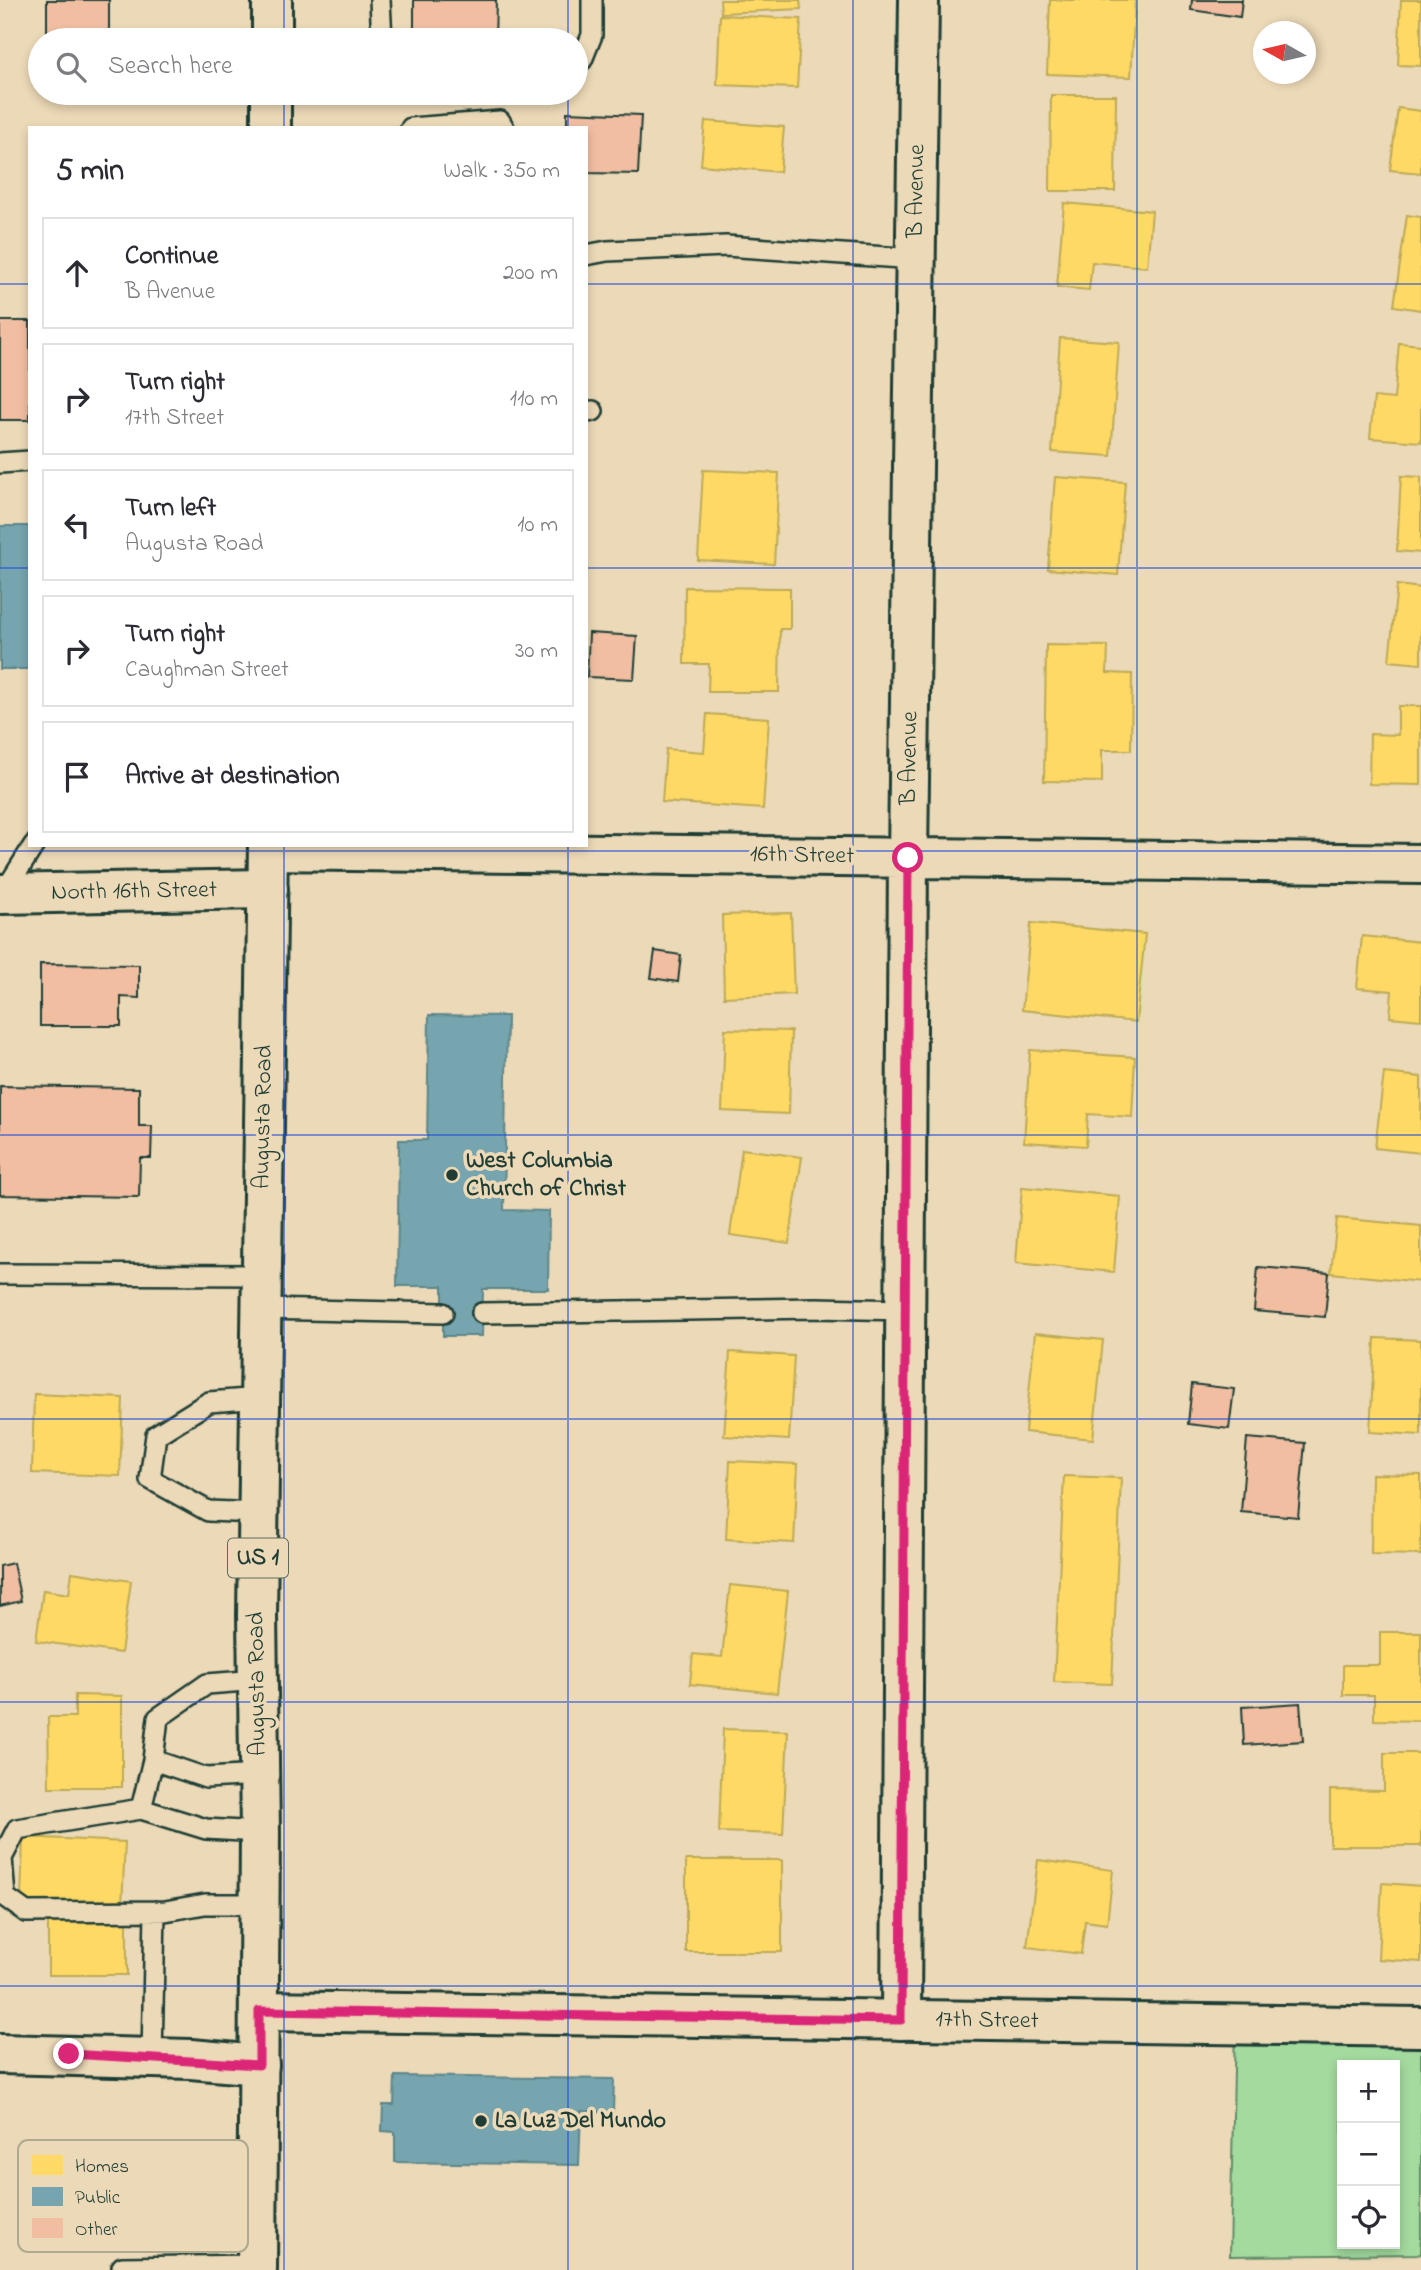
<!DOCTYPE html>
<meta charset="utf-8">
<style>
body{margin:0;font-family:"Indie Flower",sans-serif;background:#f2f2f3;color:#2b2b33}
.controls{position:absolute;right:21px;bottom:21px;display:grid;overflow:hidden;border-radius:0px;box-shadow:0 4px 10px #0003}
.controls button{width:63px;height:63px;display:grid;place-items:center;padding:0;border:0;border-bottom:2px solid #e1e1e2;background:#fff;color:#2b2b33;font:35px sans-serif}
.compass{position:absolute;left:1253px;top:21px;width:63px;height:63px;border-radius:50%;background:#fff;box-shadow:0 4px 10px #0003;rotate:278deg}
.stop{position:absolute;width:21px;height:21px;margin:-16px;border:5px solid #db2777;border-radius:50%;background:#fff}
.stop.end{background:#db2777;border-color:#fff;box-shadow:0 2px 7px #0008}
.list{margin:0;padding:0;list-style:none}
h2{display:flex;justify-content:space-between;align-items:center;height:91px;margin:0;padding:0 28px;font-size:30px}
h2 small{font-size:23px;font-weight:400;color:#7c7c81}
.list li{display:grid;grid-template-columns:46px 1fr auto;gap:21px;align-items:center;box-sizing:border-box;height:112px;margin:0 14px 14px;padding:0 14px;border:2px solid #e1e1e2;border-radius:0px}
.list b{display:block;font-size:26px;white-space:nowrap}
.list p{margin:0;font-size:23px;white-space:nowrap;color:#7c7c81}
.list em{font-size:23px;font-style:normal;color:#7c7c81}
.icon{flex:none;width:38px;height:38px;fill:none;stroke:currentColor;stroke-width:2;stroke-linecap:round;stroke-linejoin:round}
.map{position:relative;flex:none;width:1421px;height:2270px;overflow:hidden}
.search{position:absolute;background:#fff;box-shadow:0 4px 10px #0003;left:28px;top:28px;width:560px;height:77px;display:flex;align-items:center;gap:18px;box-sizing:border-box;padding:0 24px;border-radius:38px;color:#7c7c81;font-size:26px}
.panel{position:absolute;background:#fff;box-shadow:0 4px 10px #0003;left:28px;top:126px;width:560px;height:721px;border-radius:0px}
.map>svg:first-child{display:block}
</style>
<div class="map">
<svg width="1421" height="2270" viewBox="0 0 1421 2270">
<rect width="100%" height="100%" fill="#ecd9b7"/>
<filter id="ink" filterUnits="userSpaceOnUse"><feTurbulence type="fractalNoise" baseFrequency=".0143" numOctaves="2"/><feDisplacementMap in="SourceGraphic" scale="14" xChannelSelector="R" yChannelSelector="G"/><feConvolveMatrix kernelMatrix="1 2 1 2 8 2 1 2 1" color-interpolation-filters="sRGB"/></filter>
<g filter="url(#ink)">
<!-- green -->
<path fill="#a3da9e" stroke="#618c69" stroke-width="2" fill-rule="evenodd" d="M1235 2024 1421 2027V2254L1230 2256ZM1342 2065H1395V2244H1342Z"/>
<!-- homes -->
<path fill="#ffd966" stroke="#bcaa57" stroke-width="2" d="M720 0H800L801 9 721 13Z
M1050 0H1135L1131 77 1047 74Z
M1401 0H1421V66L1398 65Z
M720 15 801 19 797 88 717 85Z
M1051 95H1116L1115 191H1050Z
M1398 108 1421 111V173L1390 170Z
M705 121 784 127 780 172 701 165Z
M1064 203 1152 211 1147 267 1092 262 1089 290 1057 287Z
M1407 215 1421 217V310L1394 306Z
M1060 338 1119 342 1111 456 1052 452Z
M1399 343 1421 345V442L1370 438 1374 397 1394 399Z
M703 470 779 473 774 564 698 560Z
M1401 476 1421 477V553L1397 551Z
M1055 477 1125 482 1118 575 1048 569Z
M1397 585 1421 588V664L1389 661Z
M685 587 790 588V629H780L779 692H708L709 664H684Z
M1046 645 1108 646 1107 673 1132 674 1131 750H1102V782L1044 781Z
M1398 706H1421V785L1369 784 1370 734 1398 735Z
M707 714 769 718 763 809 662 802 666 749 704 752Z
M791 913 794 994 724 997 722 915Z
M1031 923 1145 934 1136 1022 1022 1010Z
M1362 936 1421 942V1020L1390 1017 1392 991 1357 988Z
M725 1029 791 1031 789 1114 722 1111Z
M1030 1050 1135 1057 1132 1117 1088 1114 1086 1146 1024 1142Z
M1384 1073 1421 1077V1153L1375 1148Z
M742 1149 802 1157 789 1243 730 1235Z
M1022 1187 1120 1196 1114 1272 1016 1263Z
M1337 1218 1421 1226V1282L1331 1273Z
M1035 1333 1103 1340 1093 1439 1025 1432Z
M1375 1338 1421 1340V1435L1370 1432Z
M730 1352 794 1356 789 1440 724 1436Z
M34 1394 123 1398 120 1476 32 1473Z
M730 1461 798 1464 794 1543 726 1539Z
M1372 1474 1421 1475V1555L1371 1554Z
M1064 1476 1121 1478 1112 1684 1054 1682Z
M72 1572 131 1581 121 1653 36 1641 43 1590 69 1594Z
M730 1585 788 1591 777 1693 690 1684 693 1654 722 1657Z
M1380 1632H1421V1721L1374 1720V1695H1343V1665H1380Z
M75 1695 122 1696V1787H49L48 1717H75Z
M723 1729 788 1731 783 1834 719 1832Z
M1384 1753H1421V1846H1330V1790L1384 1791Z
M23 1837 125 1842 122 1906 21 1901Z
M686 1860H782V1952H686Z
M1038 1860 1113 1870 1107 1924 1085 1921 1081 1954 1027 1947Z
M1382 1883 1421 1886V1962L1378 1959Z
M48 1920 127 1921V1975H48Z"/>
<!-- public -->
<path fill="#76a5af" stroke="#5c868a" stroke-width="2" d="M0 526H30V669H0Z
M429 1015 507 1016 504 1210 549 1211 548 1289H483L482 1336H443V1286H397L399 1140H427Z
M395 2076 614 2079 613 2112 581 2111 579 2165 395 2162V2132L382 2131 383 2105H394Z"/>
<!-- building -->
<path fill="#f1bea2" stroke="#1f3d34" stroke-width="2" d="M47 0H109V36L47 37Z
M414 0H496L495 40H414Z
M1192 0H1242L1240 17 1191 10Z
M567 112 641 115 638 174 586 173V128H567Z
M0 321H30V420H0Z
M589 633 637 636 634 679 587 677Z
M655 951 681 955 678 982 651 978Z
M40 964 139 965V998L121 997V1026H40Z
M0 1086 139 1088V1126H152L151 1158H140L139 1197 0 1195Z
M1258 1267 1329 1273 1325 1317 1254 1311Z
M1192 1384 1234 1389 1229 1429 1188 1424Z
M1247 1438 1305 1443 1298 1517 1241 1512Z
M13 1563 21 1601 0 1606V1566Z
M1300 1703 1303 1741 1244 1745 1242 1707Z"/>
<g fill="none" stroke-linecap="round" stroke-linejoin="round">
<defs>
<path id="service" d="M380 0 382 40
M576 63 582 60 592 35V0
M411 128 500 121 504 128
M586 255 607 251 726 246 916 259
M586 412 593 411
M0 463 30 461
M3 894 34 845
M0 1274 262 1275
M262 1309 443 1313
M482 1313 816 1308 906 1310
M259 1513 208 1511 150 1479 156 1435 209 1402 260 1398
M258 1680 207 1684 158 1718 153 1760 206 1778 260 1775
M153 1760 141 1809 206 1829 260 1832
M141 1809 17 1829 2 1858 5 1897 26 1912 165 1911 205 1904H260
M152 2057 155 1911
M122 2267 257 2265"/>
<path id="minor" d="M268 850 1421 864
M0 894 268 889
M901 2020 908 858 919 0
M0 2054 191 2059 259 2065"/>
<path id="tertiary" d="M259 2011 1421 2027"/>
<path id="primary" d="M272 40V0
M271 128V93
M257 2270 260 1832 257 1615 268 845"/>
</defs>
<!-- service casing -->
<use href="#service" stroke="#1f3d34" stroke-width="24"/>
<!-- minor casing -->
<use href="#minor" stroke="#1f3d34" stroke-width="44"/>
<!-- tertiary casing -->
<use href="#tertiary" stroke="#1f3d34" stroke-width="44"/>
<!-- primary casing -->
<use href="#primary" stroke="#1f3d34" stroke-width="44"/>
<!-- service -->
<use href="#service" stroke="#ecd9b7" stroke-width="19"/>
<!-- minor -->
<use href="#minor" stroke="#ecd9b7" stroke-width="38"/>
<!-- tertiary -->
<use href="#tertiary" stroke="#ecd9b7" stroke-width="38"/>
<!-- primary -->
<use href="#primary" stroke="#ecd9b7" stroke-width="38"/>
</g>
</g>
<g fill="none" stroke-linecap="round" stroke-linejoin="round" filter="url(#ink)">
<!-- route -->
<path stroke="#db2777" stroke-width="9" d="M69 2054 259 2065V2011L901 2020 908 858"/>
</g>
<!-- grid -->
<path fill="none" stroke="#1d4ed8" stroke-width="2" stroke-opacity="0.55" d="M284 0V40M568 0V40M853 0V2270M1137 0V2270M284 93V128M568 93V128M0 284H30M586 284H1421M0 568H30M586 568H1421M284 845V2270M568 845V2270M0 851H1421M0 1135H1421M0 1419H1421M0 1702H1421M0 1986H1421"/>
<!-- markers -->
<g fill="#1f3d34" stroke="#ecd9b7" stroke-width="2.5">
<circle cx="452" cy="1175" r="7"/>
<circle cx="481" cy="2121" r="7"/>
</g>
<g text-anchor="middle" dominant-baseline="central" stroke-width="7" stroke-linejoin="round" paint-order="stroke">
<!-- shield labels -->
<rect fill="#ecd9b7" stroke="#5c6c5b" stroke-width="2" x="228" y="1538.5" width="60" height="39" rx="5"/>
<g font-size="23" font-weight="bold" fill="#1f3d34">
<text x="258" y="1558">US 1</text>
</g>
<!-- street labels -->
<g font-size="24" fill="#1f3d34" stroke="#ecd9b7">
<text transform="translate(917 191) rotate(-89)">B Avenue</text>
<text transform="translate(910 758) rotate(-89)">B Avenue</text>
<text transform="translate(802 856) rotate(1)">16th Street</text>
<text transform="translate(134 892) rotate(-1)">North 16th Street</text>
<text transform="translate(264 1117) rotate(-89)">Augusta Road</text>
<text transform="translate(258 1684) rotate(-91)">Augusta Road</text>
<text transform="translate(987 2021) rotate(1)">17th Street</text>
</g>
<!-- poi labels -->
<g font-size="24" font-weight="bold" fill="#1f3d34" stroke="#ecd9b7" text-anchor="start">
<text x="466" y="1161">West Columbia<tspan x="466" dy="28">Church of Christ</tspan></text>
<text x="495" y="2121">La Luz Del Mundo</text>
</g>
</g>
<!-- legend -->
<rect x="18" y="2140" width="230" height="112" rx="10" fill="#ecd9b7" stroke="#aeaa90" stroke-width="2"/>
<rect x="32" y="2155" width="31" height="20" fill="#ffd966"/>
<rect x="32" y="2187" width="31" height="19" fill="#76a5af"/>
<rect x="32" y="2218" width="31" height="20" fill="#f1bea2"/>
<g font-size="19" fill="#1f3d34">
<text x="75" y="2172">Homes</text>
<text x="75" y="2203">Public</text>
<text x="75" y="2235">Other</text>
</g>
</svg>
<div class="controls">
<button>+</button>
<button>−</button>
<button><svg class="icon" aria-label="locate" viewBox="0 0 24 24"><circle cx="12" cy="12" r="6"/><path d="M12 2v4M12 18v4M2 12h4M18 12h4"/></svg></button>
</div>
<svg class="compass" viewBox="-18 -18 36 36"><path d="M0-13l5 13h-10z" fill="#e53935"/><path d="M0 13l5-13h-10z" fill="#7c7c81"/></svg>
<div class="stop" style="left:908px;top:858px"></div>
<div class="stop end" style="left:69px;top:2054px"></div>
<div class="search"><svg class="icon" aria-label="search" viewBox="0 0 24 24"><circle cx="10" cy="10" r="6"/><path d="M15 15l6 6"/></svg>Search here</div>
<section class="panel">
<h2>5 min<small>Walk · 350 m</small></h2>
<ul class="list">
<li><svg class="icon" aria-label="ahead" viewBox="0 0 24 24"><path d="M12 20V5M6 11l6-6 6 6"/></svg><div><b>Continue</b><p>B Avenue</p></div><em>200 m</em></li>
<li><svg class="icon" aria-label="right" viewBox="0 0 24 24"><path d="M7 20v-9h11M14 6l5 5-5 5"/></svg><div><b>Turn right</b><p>17th Street</p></div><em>110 m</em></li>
<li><svg class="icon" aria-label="left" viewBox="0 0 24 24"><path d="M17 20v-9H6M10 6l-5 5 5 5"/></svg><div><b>Turn left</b><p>Augusta Road</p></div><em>10 m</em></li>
<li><svg class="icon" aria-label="right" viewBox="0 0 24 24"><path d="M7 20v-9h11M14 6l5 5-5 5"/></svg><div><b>Turn right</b><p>Caughman Street</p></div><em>30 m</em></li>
<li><svg class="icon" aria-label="arrive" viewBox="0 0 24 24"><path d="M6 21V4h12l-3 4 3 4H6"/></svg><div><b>Arrive at destination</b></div></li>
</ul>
</section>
</div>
